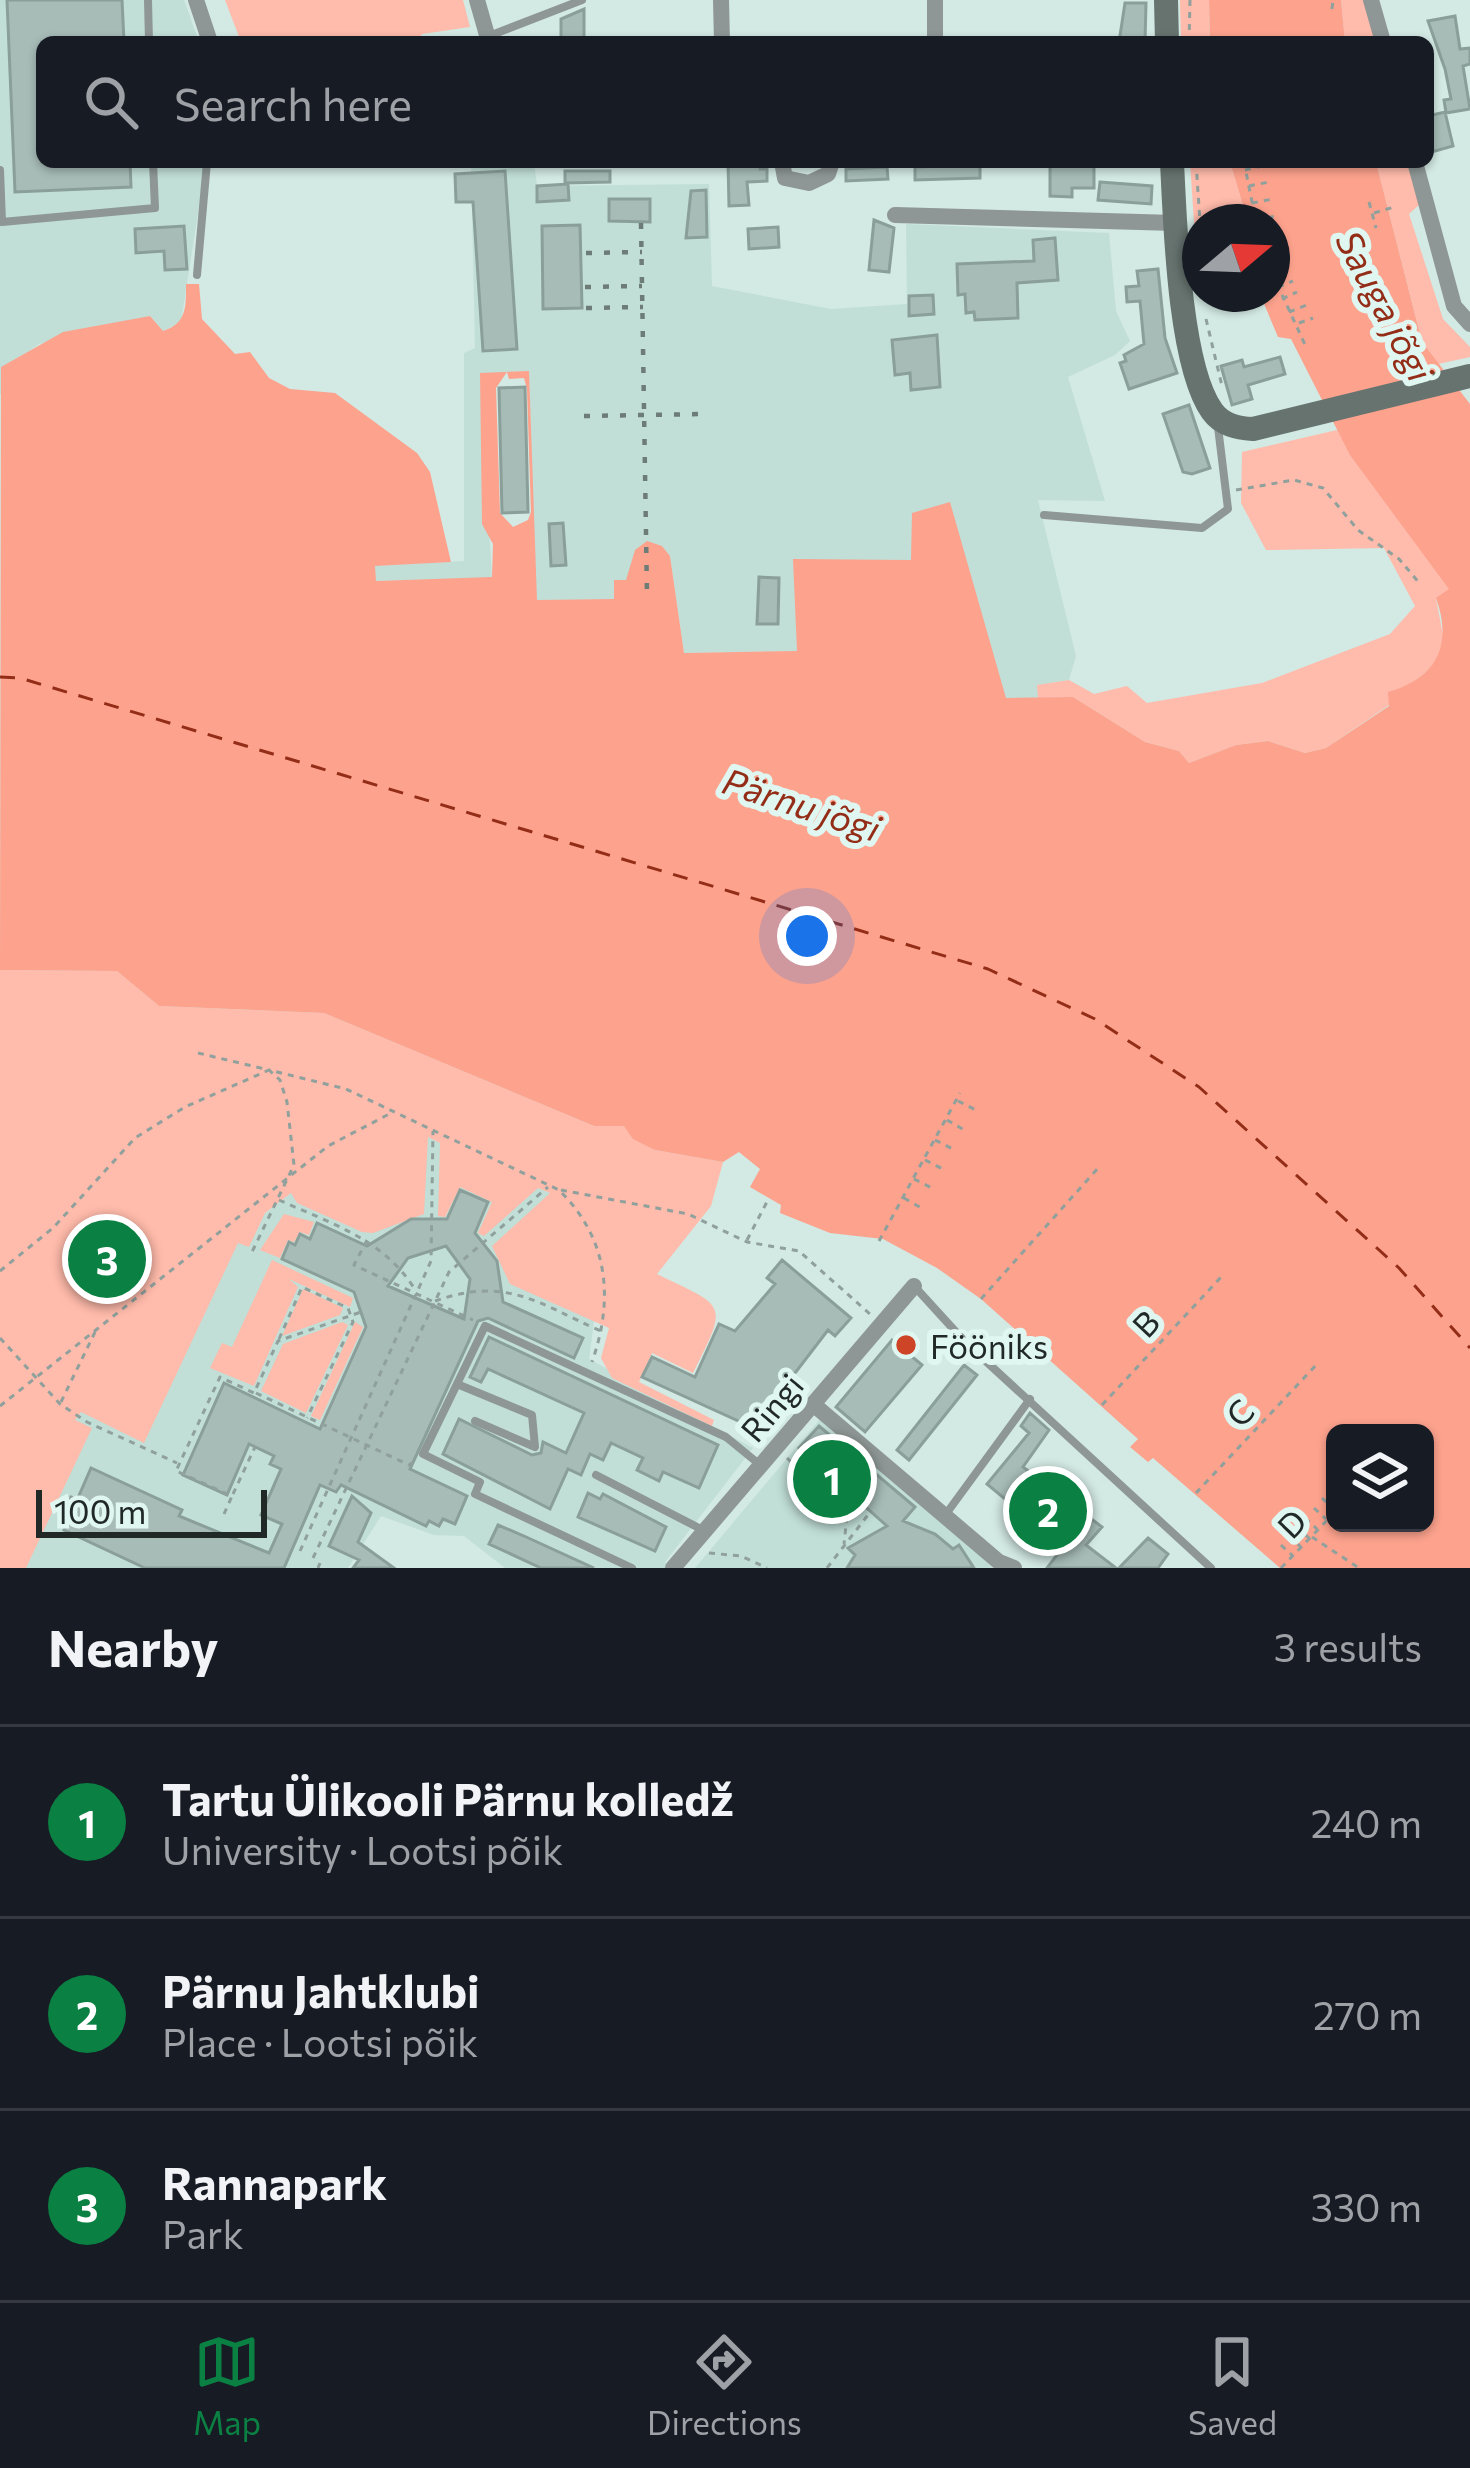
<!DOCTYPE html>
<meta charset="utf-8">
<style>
body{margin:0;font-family:Commissioner,sans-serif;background:#20242c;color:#f1f3f6}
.controls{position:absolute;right:36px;bottom:36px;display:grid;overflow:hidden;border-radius:18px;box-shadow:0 3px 9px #0004}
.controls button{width:108px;height:108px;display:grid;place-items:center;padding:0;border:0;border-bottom:3px solid #363941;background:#171b24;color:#f1f3f6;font:60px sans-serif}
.compass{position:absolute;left:1182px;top:204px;width:108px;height:108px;border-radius:50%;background:#171b24;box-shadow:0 3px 9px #0004;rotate:71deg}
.scale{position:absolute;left:36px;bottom:30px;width:231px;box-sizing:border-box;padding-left:12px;border:6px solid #212927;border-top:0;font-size:33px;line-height:42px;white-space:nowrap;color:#212927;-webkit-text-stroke:9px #e0f6f0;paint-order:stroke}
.you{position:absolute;left:807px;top:936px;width:42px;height:42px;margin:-30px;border:9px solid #fff;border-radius:50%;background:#1a73e8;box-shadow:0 0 0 18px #1a73e833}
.badge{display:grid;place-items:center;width:78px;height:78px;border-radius:50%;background:#0b8043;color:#fff;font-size:39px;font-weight:700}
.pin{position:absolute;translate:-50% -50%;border:6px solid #fff;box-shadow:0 3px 12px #0006}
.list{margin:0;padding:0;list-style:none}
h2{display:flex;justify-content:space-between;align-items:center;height:156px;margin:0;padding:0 48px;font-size:51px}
h2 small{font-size:39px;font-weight:400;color:#9ea1a6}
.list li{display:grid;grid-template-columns:78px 1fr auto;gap:36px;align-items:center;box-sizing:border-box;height:192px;padding:0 48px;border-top:3px solid #363941}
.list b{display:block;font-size:45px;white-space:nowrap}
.list p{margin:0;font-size:39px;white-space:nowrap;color:#9ea1a6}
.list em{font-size:39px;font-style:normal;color:#9ea1a6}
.icon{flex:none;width:66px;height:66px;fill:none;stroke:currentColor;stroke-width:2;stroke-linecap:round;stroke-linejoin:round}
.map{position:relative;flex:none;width:1470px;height:1568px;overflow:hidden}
.search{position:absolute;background:#171b24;box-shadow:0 3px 9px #0004;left:36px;right:36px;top:36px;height:132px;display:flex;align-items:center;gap:30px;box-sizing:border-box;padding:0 42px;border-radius:18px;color:#9ea1a6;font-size:45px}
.sheet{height:732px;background:#171b24}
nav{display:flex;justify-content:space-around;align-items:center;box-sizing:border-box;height:168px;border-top:3px solid #363941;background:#171b24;font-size:33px;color:#9ea1a6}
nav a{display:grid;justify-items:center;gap:6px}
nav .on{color:#0b8043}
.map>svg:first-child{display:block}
</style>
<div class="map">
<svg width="1470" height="1568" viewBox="0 0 1470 1568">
<rect width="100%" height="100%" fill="#d3e9e3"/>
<!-- built -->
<path fill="#c1dfd7" d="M0 0H184L199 42H42V162H206L181 322 163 331 150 316 39 344 9 365 0 396Z
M471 162H534L537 186 709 184 712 286 831 309 907 304 906 224 1109 233 1116 311 1130 341 1115 355 1068 377 1105 501 1038 500 1076 656 1069 680 1038 685V698H1006L912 560 797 651 684 653 670 556 662 546 623 583 614 582 615 599 536 601 529 371 480 374 492 578 375 581 374 566 464 561V353L475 348Z
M405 1126 558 1197 599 1284 589 1359 753 1448 665 1562 671 1568H505L464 1536 434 1535 381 1516 348 1568H0L41 1458 233 1239 363 1136Z
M821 1418 965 1541 993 1568H695Z"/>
<!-- green -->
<path fill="#ffbbab" d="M225 0H463L470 27 422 34 417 42H241Z
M1180 0H1209L1210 42H1181Z
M1341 0H1365L1376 42H1345Z
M1190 162H1230L1248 222H1200L1196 252Z
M1376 162H1408L1419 205 1409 214 1443 319 1470 347V357L1438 364 1422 342Z
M1337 430 1450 589 1436 599 1445 645C1432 671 1416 684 1389 692V705L1326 748 1305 753 1268 741 1236 745 1189 763 1179 751 1145 742 1073 697 1038 698 1037 685 1069 680 1094 694 1127 686 1147 703 1262 683 1390 634 1415 606 1384 548 1266 550 1241 503 1242 452Z
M0 970 117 971 159 1006 324 1013 594 1126H624L655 1150 723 1162 711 1206 657 1274C726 1308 729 1301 693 1373L652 1353 639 1382 714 1420 712 1426 612 1378 601 1358 609 1328 510 1284 492 1246 550 1193 538 1188 484 1236 478 1233 492 1202 460 1187 445 1217 438 1216 440 1143 428 1137 424 1214 373 1233 362 1232 297 1203 291 1193 265 1213 249 1247 238 1243 144 1443 81 1412 75 1420 92 1428 26 1568H0Z
M284 1214 314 1222 309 1235 300 1232 294 1242 288 1240 280 1258 260 1250Z
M272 1260 353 1298 350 1307 289 1279 298 1287 254 1386 210 1368 222 1343 232 1347Z
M303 1289 343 1308 340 1315 282 1336Z
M342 1322 348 1325 306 1413 261 1391 283 1344Z
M355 1322 363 1327 320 1420 311 1416Z"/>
<!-- water -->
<path fill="#fca28d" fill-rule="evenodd" d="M1209 0H1341L1345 42H1210Z
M1230 162H1376L1422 342 1470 404V1568H1280L1153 1458 1148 1462 1130 1447 1138 1439 981 1299 937 1268 883 1239 830 1233 780 1213 781 1205 750 1187 760 1169 739 1152 723 1162 655 1150 633 1139 624 1126H594L324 1013 159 1006 117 971 0 970 1 367 63 332 150 316 163 331C187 323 186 307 186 284H199L202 319 235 354 250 352 269 378 290 389 335 393 417 453 430 472 451 562 375 566 376 581 492 577 493 544 482 524 480 373 529 371 537 600 614 599V580H626L635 550 647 541 662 546 670 556 684 653 797 651 793 559 911 560 912 513 950 502 1006 698 1073 697 1145 742 1179 751 1189 763 1236 745 1268 741 1305 753 1326 748 1389 706 1388 692C1437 678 1453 645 1436 598L1449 589 1350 455 1291 339 1278 337 1260 294H1272V222H1248ZM1335 1433H1425V1523H1335Z"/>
<!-- pier -->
<path fill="#d3e9e3" d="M507 372 509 379 524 378 527 389 531 512 528 520 513 527 500 513 496 388Z"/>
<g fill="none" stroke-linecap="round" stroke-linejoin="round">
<!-- ferry -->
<path stroke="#932d17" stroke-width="3" stroke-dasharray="15 12" stroke-linecap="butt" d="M0 677 20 678 988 969 1095 1019 1199 1087 1399 1268 1470 1348"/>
</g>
<!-- building -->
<path fill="#a7bcb7" stroke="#8b9f9a" stroke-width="3" fill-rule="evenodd" d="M7 0H122L124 42H42V162H130L131 187 15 192Z
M1125 3H1146L1145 42H1119Z
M584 9V42H561V19Z
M1455 16 1460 49 1470 48V64L1463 66 1470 109 1446 113 1444 100 1451 99 1445 69 1428 21Z
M1445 112 1453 146 1428 153V116Z
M728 162H759L760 169H767V181L747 182 749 205 729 206Z
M1094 162V188H1072V197L1050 196V164Z
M980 165V178L915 180V167Z
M887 167 888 179 846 181V169Z
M505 171 517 349 483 351 473 202H456L455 174Z
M565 171H610V182L565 183Z
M1100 182 1152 186 1151 204 1098 200Z
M568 184 569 200 537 202V186Z
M706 190 707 237 686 238 691 191Z
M609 199H650V222L609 221Z
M874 220 894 228 889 272 869 270Z
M580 225 582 308 543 309 542 226Z
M184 226 187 269 165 270 164 251 136 253 135 229Z
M778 227 779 247 749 249 748 229Z
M1055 238 1058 280 1017 283 1018 318 975 320 974 312 966 313 965 294 958 295 957 264 1034 261 1033 240Z
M1158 269 1165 338 1177 373 1129 389 1120 363 1126 361 1124 355 1144 344 1140 301 1127 302 1126 287 1139 286 1137 271Z
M933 295 934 314 909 316V296Z
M937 335 940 387 911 390 910 373 895 375 892 340Z
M1280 357 1285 374 1248 385 1252 399 1232 405 1221 366 1242 360 1244 367Z
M525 387 528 512 502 513 499 388Z
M1189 405 1210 468 1192 474 1183 472 1163 414Z
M563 523 566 565 551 566 549 524Z
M759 577 779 578 778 624H757Z
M460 1190 488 1202 475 1233 497 1261 503 1302 583 1338 574 1358 488 1318 478 1321 410 1469 467 1496 455 1524 443 1519 439 1526 429 1521 426 1526 341 1485 336 1492 320 1485 284 1568H145L64 1530 72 1514 64 1511 71 1497 77 1500 91 1468 182 1510 179 1516 269 1553 282 1524 261 1515 281 1469 270 1464 274 1456 249 1444 227 1495 183 1475 224 1383 320 1429 366 1327 354 1292 282 1259 289 1242 295 1245 300 1234 310 1239 317 1223 367 1246 411 1219H447ZM446 1246 470 1279 464 1319 388 1286 408 1258Z
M782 1260 851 1318 835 1336 828 1330 776 1398 771 1396 756 1429 642 1377 652 1357 695 1377 719 1324 735 1331 775 1284 767 1278Z
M489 1337 718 1445 699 1488 663 1472 659 1481 637 1470 643 1458 611 1443 603 1460 590 1454 581 1475 568 1469 550 1509 443 1454 459 1419 532 1455 541 1453 543 1442 566 1453 584 1413 488 1369 481 1382 470 1377Z
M892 1340 922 1365 865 1432 836 1407Z
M964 1365 977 1375 909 1460 897 1450Z
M1030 1413 1049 1430 1023 1467 1102 1527 1086 1545 1116 1568H1047L1063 1547 987 1484 1029 1433 1021 1426Z
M819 1426 915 1507 903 1521 935 1534 953 1549 959 1545 974 1568H847L855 1555 848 1548 887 1526 799 1448Z
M588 1493 600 1499 603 1494 666 1527 655 1551 578 1517Z
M352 1496 371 1513 358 1542 394 1568H353L359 1560 329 1546Z
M498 1525 524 1536 594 1568H541L489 1544Z
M1148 1538 1168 1554 1158 1568H1119Z"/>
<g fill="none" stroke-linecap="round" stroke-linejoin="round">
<!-- path -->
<path stroke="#90a09c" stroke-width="3" stroke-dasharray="6 6" stroke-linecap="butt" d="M1332 9 1333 0
M1189 42 1190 0
M1196 162 1200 222
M1244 162 1256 222
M1245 170 1266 165
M1249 186 1269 182
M1369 202 1376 228
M1252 203 1273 199
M1374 213 1394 207
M1256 220 1276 216
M1272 234 1280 232
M1272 273 1307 349
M1278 287 1293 281
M1282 299 1297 292
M1289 312 1307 305
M1206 319 1222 386
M1299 323 1313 318
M1236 490 1294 480 1323 488 1358 530 1399 559 1421 585
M198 1053 269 1070 280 1080 287 1102 294 1165 252 1252
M958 1101 978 1111
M947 1120 966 1131
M935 1140 955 1150
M925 1160 945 1170
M914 1179 934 1189
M561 1190 688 1214 747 1242 799 1251 871 1315
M904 1198 923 1209
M279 1200C330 1223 383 1239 414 1288
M367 1240 354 1265 473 1320
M747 1240 769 1198
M879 1241 960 1093
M0 1271 53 1228 135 1138 185 1107 269 1070 346 1089 559 1190C609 1239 614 1299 592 1362
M981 1299 1099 1167
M435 1301C507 1276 537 1303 601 1331
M0 1338 60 1404 87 1422 177 1463
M279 1339 302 1287 348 1308 353 1322 307 1418
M256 1393 409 1465 415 1461
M61 1402 96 1330
M1102 1405 1223 1275
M0 1406 328 1146 393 1112
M787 1458 847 1516 844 1544
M1331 1490 1335 1494
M1196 1493 1318 1363
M233 1494 255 1447
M1322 1498 1334 1509
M1314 1508 1326 1519
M224 1514 232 1496 176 1471 220 1377 254 1393 278 1341 361 1312
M1305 1518 1317 1529
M1297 1527 1309 1538
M1289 1536 1301 1547
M1312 1537 1359 1568
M1281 1545 1293 1556
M300 1551 431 1261 433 1131
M709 1553 741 1556 767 1568
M313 1558 449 1272 548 1187
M318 1568 320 1563
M827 1568 871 1511
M1281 1568 1335 1512"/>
<!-- service -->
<path stroke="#8e9795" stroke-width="8" d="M148 0 149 42
M489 36 582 0
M0 170 2 222 155 208 153 162
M197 275 207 162
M1044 515 1202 528 1228 509 1218 427
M915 1287 966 1343 1211 1568
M457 1384 423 1454 480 1482 475 1494 632 1568
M475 1421 535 1447 532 1415 457 1384 485 1326 726 1437 759 1464
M596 1475 701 1529
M946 1514 1030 1399"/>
<!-- minor -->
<path stroke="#8e9795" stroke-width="16" d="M196 0 210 42
M477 0 489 42
M721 0 722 42
M935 0V42
M1371 0 1383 42
M782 162 785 178 809 183 828 174 832 162
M1415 162 1454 306 1470 324
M895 215 1175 223
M813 1404 999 1562 1014 1568
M673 1568 914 1286"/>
<!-- secondary -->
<path stroke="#66736f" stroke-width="24" d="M1166 0 1167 42
M1172 162C1175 221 1179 365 1212 411 1222 425 1237 428 1253 429L1470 376"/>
<!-- rail -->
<path stroke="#6e7c78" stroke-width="4.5" stroke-dasharray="6 12" stroke-linecap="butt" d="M641 223 647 595
M586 253 642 252
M585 287 642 286
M586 308 643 307
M584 416 704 414"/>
</g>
<!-- markers -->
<circle fill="#ce4426" stroke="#e0f6f0" stroke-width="4.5" cx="906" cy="1345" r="12"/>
<g text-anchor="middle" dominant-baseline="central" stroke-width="12" stroke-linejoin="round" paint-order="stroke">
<!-- street labels -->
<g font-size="33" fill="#212927" stroke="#e0f6f0">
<text transform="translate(1145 1323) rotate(-47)">B</text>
<text transform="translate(771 1407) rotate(-50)">Ringi</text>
<text transform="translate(1239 1412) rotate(-47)">C</text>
<text transform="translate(1291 1523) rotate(-46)">D</text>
</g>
<!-- poi labels -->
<g font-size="33" fill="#212927" stroke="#e0f6f0" text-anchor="start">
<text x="930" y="1345">Fööniks</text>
</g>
<!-- water labels -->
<g font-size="36" font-style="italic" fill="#932d17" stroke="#e0f6f0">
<text transform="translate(1386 305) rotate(62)">Sauga jõgi</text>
<text transform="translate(802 803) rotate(18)">Pärnu jõgi</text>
</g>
</g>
</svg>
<div class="controls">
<button><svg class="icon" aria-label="layers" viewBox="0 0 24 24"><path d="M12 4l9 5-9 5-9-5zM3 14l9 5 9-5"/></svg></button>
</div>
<svg class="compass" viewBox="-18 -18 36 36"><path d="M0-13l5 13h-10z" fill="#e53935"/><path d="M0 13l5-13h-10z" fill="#9ea1a6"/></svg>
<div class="scale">100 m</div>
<div class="you"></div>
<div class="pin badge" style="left:832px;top:1479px">1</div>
<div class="pin badge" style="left:1048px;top:1511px">2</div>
<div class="pin badge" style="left:107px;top:1259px">3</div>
<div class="search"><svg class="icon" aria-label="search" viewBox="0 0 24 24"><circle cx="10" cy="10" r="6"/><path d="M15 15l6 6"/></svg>Search here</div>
</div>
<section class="sheet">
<h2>Nearby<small>3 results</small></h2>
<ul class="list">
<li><span class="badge">1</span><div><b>Tartu Ülikooli Pärnu kolledž</b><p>University · Lootsi põik</p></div><em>240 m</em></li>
<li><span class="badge">2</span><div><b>Pärnu Jahtklubi</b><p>Place · Lootsi põik</p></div><em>270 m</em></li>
<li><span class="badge">3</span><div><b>Rannapark</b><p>Park</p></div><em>330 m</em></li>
</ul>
</section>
<nav>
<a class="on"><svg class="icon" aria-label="map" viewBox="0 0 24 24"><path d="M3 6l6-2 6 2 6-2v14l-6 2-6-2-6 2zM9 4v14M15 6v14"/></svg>Map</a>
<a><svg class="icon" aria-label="directions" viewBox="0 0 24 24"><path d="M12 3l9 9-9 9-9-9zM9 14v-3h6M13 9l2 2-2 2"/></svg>Directions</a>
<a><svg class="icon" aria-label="saved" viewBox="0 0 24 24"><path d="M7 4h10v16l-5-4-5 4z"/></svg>Saved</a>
</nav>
